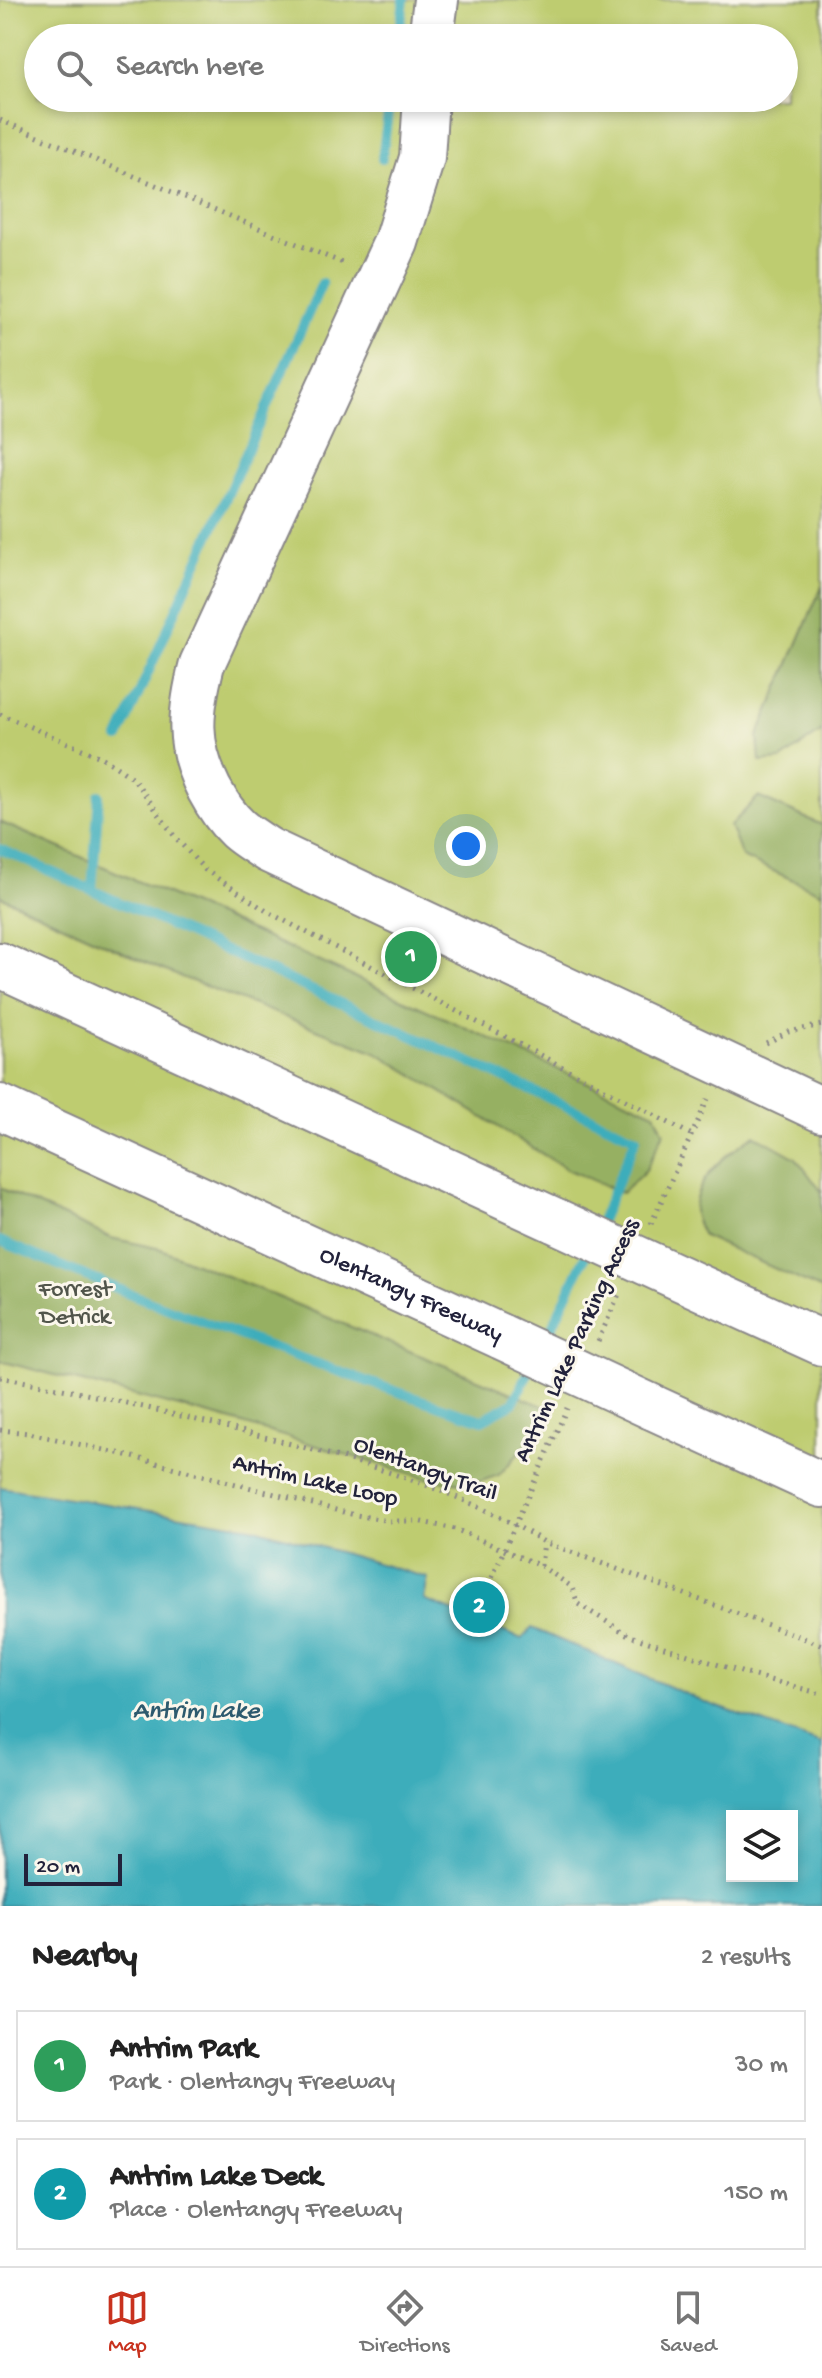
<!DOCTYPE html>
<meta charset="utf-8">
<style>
body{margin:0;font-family:"Gochi Hand",sans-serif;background:#f2f2f2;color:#222}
.controls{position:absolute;right:24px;bottom:24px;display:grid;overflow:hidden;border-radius:0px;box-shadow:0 4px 12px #0003}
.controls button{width:72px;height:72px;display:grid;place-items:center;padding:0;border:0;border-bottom:2px solid #e0e0e0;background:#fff;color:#222;font:40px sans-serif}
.scale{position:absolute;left:24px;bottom:20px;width:98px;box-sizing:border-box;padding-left:8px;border:4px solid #22223b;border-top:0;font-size:22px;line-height:28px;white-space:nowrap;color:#22223b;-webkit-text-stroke:6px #fbf7ec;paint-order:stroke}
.you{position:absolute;left:466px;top:846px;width:28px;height:28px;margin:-20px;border:6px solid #fff;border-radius:50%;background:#1a73e8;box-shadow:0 0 0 12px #1a73e833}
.badge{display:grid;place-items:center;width:52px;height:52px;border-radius:50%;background:#c8321e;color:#fff;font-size:26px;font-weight:700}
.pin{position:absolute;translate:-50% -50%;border:4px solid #fff;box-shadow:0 2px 8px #0006}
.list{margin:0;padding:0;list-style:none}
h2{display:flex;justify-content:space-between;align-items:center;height:104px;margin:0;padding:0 32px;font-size:34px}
h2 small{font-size:26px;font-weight:400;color:#767676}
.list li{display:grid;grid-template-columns:52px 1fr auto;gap:24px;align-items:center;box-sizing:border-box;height:112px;margin:0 16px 16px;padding:0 16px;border:2px solid #e0e0e0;border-radius:0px}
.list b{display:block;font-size:30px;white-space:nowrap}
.list p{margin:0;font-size:26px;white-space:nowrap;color:#767676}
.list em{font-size:26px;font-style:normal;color:#767676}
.icon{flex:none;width:44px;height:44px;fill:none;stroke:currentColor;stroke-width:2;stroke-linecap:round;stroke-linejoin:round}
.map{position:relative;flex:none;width:822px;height:1906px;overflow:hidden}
.search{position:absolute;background:#fff;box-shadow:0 4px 12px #0003;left:24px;right:24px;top:24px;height:88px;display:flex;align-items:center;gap:20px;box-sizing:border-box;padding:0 28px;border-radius:44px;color:#767676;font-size:30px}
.sheet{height:360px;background:#fff}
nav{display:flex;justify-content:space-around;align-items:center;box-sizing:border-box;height:112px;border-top:2px solid #e0e0e0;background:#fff;font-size:22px;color:#767676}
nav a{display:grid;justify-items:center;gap:4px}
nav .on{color:#c8321e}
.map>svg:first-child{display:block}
</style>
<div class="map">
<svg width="822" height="1906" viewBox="0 0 822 1906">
<rect width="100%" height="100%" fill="#fbf7ec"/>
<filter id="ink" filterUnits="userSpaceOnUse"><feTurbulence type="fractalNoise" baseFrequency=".0125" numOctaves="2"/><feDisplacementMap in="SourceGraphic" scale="16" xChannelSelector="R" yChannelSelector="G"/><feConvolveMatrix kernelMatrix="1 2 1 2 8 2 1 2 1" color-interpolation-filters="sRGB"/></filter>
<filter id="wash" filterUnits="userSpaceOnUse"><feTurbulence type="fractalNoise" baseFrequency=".006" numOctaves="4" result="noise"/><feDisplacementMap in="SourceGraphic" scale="32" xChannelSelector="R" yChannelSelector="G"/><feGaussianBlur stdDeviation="1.8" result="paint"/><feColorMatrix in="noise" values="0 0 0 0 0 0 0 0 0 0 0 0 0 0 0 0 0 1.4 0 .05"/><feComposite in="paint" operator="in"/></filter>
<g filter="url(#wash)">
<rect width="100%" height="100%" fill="#f3ecd6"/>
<!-- green -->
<path fill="#becc6f" stroke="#707755" stroke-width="2" fill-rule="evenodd" d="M0 0H822V1906H0ZM38 38H784V98H38ZM732 1816H792V1876H732Z"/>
<!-- forest -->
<path fill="#96b062" stroke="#5c694e" stroke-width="2" d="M822 586V731L781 760 760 762 758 736Z
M758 797 822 825V893L742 857 730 826Z
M0 822 225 919 655 1113 664 1132 646 1170 622 1193 567 1169 376 1052 158 968 0 896Z
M755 1135 796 1158 822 1192V1290L703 1236C700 1229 694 1219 694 1212 695 1177 729 1152 755 1135Z
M0 1188 111 1238 161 1249 548 1408 545 1425 499 1475 473 1484 433 1480 222 1418 0 1361Z"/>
<!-- water -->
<path fill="#3eadbb" stroke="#30687b" stroke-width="2" fill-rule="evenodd" d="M0 1487 252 1527 428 1578 424 1600 522 1639 532 1628 707 1703 822 1744V1906H0ZM732 1816H792V1876H732Z"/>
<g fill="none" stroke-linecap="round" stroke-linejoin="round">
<!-- stream -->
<path stroke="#3eadbb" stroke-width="10" d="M399 38 404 0
M382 159 390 98
M119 738 322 283
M99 795 92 890 636 1138 597 1230
M0 849 92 890
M0 1241C158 1307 319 1367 482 1420L513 1403 533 1364
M543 1346 589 1248"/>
</g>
</g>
<g filter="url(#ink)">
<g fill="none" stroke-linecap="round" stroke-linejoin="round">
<defs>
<path id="minor" d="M431 38 436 0
M426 98 422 158 396 242 202 664C190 711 186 744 209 789 217 804 225 817 238 829 247 837 258 843 268 850L822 1110"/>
<g id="highway">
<path d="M0 965 556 1221"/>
<path id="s1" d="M0 1107 502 1337"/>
<path d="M708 1291 822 1343"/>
<path d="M652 1407 822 1485"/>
</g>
</defs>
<!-- minor casing -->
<use href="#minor" stroke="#8a8788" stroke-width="48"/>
<!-- highway casing -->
<use href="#highway" stroke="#8a8788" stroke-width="48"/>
<!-- path -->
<path stroke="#8a8788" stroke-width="5" stroke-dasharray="2 6" stroke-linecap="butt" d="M0 120 345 264
M0 714 103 758 134 779 175 837 205 870 268 912 692 1135
M766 1043 788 1032 822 1025
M651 1224 708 1099
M598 1341 620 1292
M0 1377C84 1392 166 1412 249 1433 349 1459 455 1486 544 1542L822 1645
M0 1430 29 1433 118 1453 351 1514 389 1521H417L455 1529 541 1566 572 1587 578 1604 630 1636 747 1674 822 1694
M541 1566 544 1542
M479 1607 567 1408"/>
<!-- minor -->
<use href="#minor" stroke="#fff" stroke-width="44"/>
<!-- highway -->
<use href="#highway" stroke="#fff" stroke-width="44"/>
<defs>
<path id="highway-bridge" d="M556 1221 708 1291
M502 1337 652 1407"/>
</defs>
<!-- highway-bridge casing -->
<use href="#highway-bridge" stroke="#8a8788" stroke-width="48" stroke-linecap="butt"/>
<!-- highway-bridge -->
<use href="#highway-bridge" stroke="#fff" stroke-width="44"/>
</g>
</g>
<g text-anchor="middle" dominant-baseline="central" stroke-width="6" stroke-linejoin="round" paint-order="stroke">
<!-- park labels -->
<g font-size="24" fill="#51554b" stroke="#fbf7ec">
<text x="75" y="1290">Forrest<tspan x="75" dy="28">Detrick</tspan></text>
</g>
<!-- street labels -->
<g font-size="24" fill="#22223b" stroke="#fbf7ec">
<text stroke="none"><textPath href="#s1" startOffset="452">Olentangy Freeway</textPath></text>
<text transform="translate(578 1341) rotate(-65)">Antrim Lake Parking Access</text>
<text transform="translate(425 1470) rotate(20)">Olentangy Trail</text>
<text transform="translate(315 1482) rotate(13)">Antrim Lake Loop</text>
</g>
<!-- water labels -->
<g font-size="26" font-style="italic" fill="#2d5a6e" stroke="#fbf7ec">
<text x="196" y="1712">Antrim Lake</text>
</g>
</g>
</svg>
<div class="controls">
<button><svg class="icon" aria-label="layers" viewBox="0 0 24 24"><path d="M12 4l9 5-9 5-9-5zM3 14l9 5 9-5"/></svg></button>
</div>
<div class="scale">20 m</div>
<div class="you"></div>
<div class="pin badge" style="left:411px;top:957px;background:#2e9e5b">1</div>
<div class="pin badge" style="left:479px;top:1607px;background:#0f9aa8">2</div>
<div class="search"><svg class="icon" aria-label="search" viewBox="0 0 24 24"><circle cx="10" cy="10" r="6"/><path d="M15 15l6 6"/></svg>Search here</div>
</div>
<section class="sheet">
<h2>Nearby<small>2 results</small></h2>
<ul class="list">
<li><span class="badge" style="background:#2e9e5b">1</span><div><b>Antrim Park</b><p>Park · Olentangy Freeway</p></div><em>30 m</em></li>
<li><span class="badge" style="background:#0f9aa8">2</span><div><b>Antrim Lake Deck</b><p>Place · Olentangy Freeway</p></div><em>150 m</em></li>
</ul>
</section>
<nav>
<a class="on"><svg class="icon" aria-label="map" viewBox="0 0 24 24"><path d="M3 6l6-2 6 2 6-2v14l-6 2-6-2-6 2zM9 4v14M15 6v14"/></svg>Map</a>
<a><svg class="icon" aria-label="directions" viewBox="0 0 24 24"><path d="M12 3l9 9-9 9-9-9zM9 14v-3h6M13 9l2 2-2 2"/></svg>Directions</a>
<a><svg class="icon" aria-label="saved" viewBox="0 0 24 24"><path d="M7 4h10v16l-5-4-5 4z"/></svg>Saved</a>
</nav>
